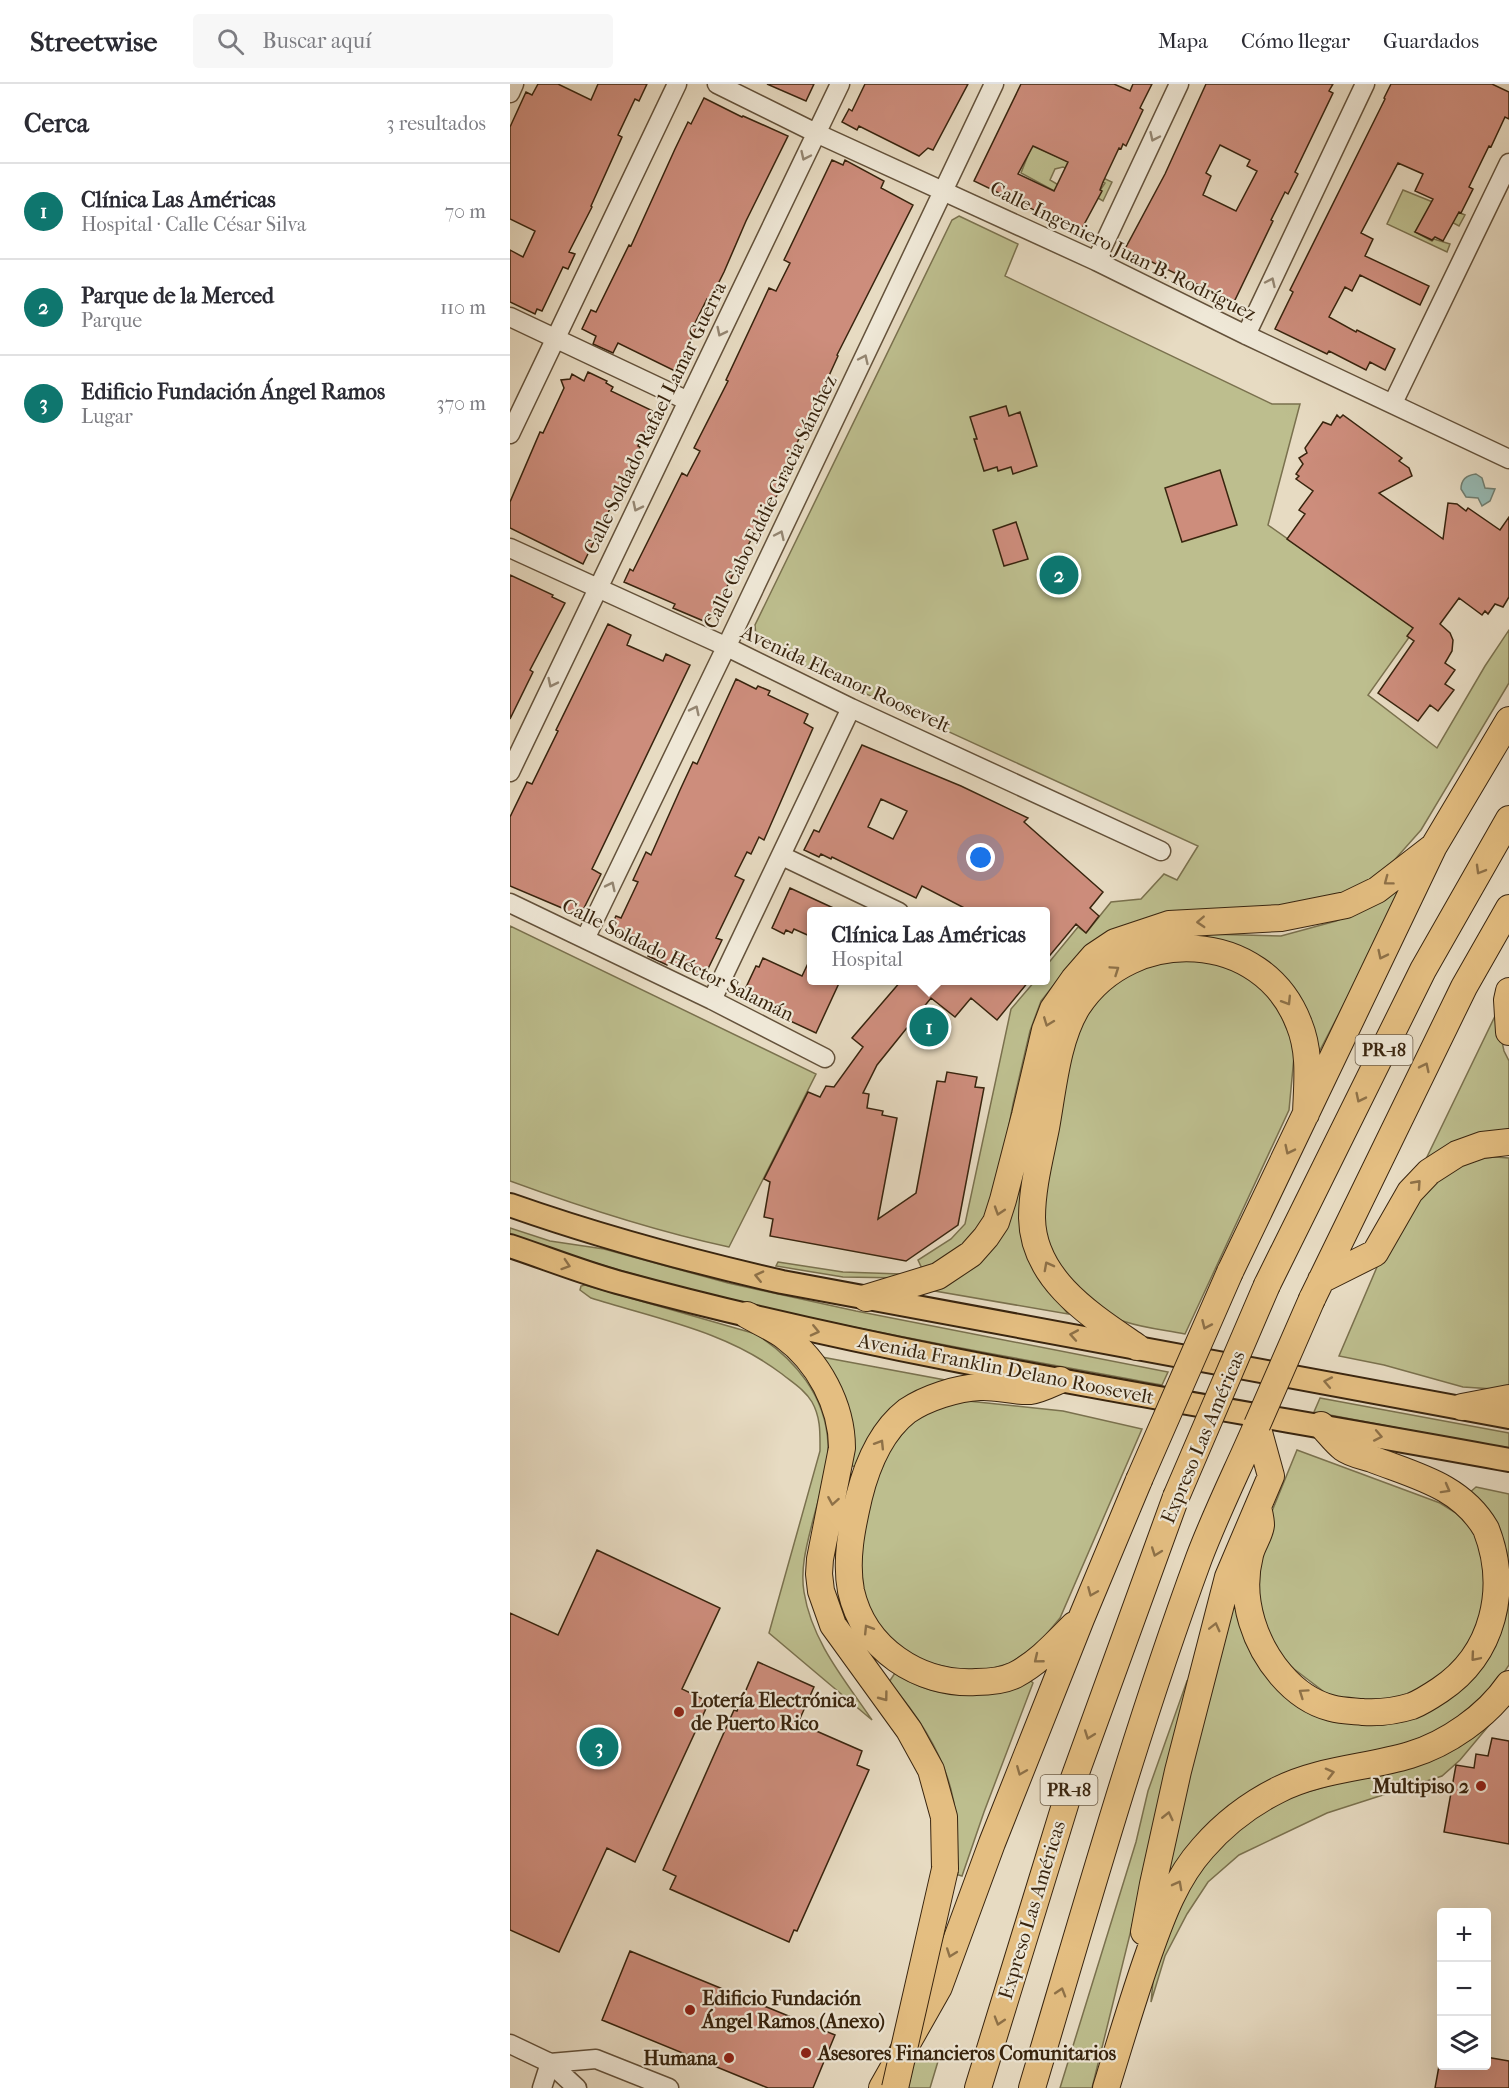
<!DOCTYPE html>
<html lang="es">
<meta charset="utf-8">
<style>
body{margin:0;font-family:"IM FELL French Canon",serif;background:#f7f7f7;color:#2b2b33}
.controls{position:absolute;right:18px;bottom:18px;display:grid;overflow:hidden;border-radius:6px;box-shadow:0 6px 24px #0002}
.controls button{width:54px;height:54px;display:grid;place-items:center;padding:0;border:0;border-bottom:2px solid #e1e1e2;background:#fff;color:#2b2b33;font:30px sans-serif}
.you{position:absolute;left:471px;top:774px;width:21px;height:21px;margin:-15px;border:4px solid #fff;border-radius:50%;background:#1a73e8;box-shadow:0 0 0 9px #1a73e833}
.badge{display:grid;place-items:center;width:39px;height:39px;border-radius:50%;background:#0f766e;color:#fff;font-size:20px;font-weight:700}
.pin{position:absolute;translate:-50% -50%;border:3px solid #fff;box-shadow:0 2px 6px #0006}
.popup{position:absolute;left:297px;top:823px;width:243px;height:78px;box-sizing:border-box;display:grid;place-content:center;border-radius:6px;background:#fff;filter:drop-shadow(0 2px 4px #0005);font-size:20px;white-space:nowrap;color:#7c7c81}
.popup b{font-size:22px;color:#2b2b33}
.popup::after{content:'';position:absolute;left:50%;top:100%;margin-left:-12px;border:12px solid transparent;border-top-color:#fff}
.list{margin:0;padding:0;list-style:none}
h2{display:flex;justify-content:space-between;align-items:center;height:78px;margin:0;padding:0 24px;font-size:26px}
h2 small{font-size:20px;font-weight:400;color:#7c7c81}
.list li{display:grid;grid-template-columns:39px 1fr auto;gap:18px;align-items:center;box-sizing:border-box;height:96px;padding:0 24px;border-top:2px solid #e1e1e2}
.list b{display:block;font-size:22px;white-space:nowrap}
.list p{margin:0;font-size:20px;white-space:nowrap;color:#7c7c81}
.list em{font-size:20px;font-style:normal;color:#7c7c81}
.icon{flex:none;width:33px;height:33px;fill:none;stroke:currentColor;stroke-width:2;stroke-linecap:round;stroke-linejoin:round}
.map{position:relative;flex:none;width:999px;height:2004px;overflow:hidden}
header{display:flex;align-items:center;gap:36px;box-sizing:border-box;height:84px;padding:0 30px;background:#fff;border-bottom:2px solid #e1e1e2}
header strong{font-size:28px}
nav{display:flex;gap:33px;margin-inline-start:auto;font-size:21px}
.search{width:420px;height:54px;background:#f7f7f7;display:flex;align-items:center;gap:15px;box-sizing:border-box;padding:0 21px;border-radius:6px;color:#7c7c81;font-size:22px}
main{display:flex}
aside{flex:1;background:#fff}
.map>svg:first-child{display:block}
</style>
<header>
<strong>Streetwise</strong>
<div class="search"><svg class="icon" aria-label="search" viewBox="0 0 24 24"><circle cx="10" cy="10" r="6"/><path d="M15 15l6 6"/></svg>Buscar aquí</div>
<nav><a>Mapa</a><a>Cómo llegar</a><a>Guardados</a></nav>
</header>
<main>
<aside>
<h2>Cerca<small>3 resultados</small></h2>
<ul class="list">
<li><span class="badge">1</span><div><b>Clínica Las Américas</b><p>Hospital · Calle César Silva</p></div><em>70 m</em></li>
<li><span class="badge">2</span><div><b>Parque de la Merced</b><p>Parque</p></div><em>110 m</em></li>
<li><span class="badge">3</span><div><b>Edificio Fundación Ángel Ramos</b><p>Lugar</p></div><em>370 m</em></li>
</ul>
</aside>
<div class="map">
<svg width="999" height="2004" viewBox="0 0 999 2004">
<rect width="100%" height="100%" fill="#e7dbc2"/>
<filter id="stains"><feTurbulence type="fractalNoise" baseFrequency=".00333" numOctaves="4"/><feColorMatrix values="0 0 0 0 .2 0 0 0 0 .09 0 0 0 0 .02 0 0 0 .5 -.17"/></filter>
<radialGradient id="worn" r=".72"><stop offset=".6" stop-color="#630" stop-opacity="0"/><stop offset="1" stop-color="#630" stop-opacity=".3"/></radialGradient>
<!-- green -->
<path fill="#bdbe8e" stroke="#7a714e" stroke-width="1.5" d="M522 61 602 98 593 117 588 114 589 108 595 99 562 84 560 86 553 83 545 85 540 96 552 103 548 109 511 89Z
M893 106 955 131 949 142 940 137 905 148 922 157 924 155 940 160 937 168 877 140Z
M449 132 508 160 495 192 762 320H790L758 441 905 545 858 611 927 664 975 582 999 546V599L911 746 880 781 852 801 827 813 741 826 562 878 531 917 520 947 503 1020 486 1112 466 1156 414 1189 408 1176 441 1155 455 1140 501 925 525 897 536 896V882L568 843 576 849 601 818 631 815 654 790 667 796 688 762 256 564 246 553 245 541 442 136Z
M889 803 894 805 808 970C801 960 800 947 796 936 789 913 770 889 750 875 736 867 718 862 702 860 635 848 565 885 545 953L569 949 573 937 593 910 616 889 649 878 695 875 733 889 764 916 785 962 779 1026 675 1250C655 1246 634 1244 616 1238 575 1225 541 1187 535 1145 532 1120 539 1096 539 1071L517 1088C515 1103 512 1119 513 1134 514 1171 536 1202 558 1230L413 1205 438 1197 465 1176 486 1155 501 1133 509 1104 537 955 553 920 567 901 587 883 614 866 648 855 694 850 771 852 826 837 861 822Z
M0 842 306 990 219 1163C144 1147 71 1123 0 1097Z
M986 930 994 967 999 977V1047L916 1075Z
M985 1073 999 1074V1306L953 1303 874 1281 829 1272 867 1183 886 1142 924 1092 956 1076Z
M0 1144 40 1157 94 1165 218 1199 346 1227 658 1288 652 1301C433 1260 211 1226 0 1151Z
M268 1178 333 1188 391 1190 394 1191V1194L333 1193 266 1182Z
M75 1201 246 1250C285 1275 316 1312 318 1360 319 1385 309 1412 303 1436 297 1460 290 1484 294 1508 302 1558 335 1596 362 1636L259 1549 310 1367C310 1350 311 1334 302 1318 295 1306 283 1299 272 1290 216 1247 147 1235 81 1214L70 1206 71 1202Z
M301 1271 446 1298 348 1375 345 1383 338 1380Z
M810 1314 999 1349V1365L804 1328Z
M458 1317 553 1327 632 1345 550 1534 529 1559 501 1579 476 1586H449L411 1577 387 1561 368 1541 352 1511 349 1484 361 1403 379 1365 404 1336 437 1318Z
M787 1366 930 1419 946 1429 960 1442 974 1470 979 1523 940 1589 893 1614 846 1618 817 1610 784 1585 769 1570 747 1531 743 1505 753 1449Z
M966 1403 999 1410V1481L992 1459 958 1410Z
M722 1501 730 1538 839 1638 873 1641 895 1637 995 1531 999 1510V1581L987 1599 940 1641 882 1666 771 1694 653 1808Z
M385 1589C432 1621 470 1610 521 1597L523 1599 474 1728 452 1792 445 1790C446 1773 447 1756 446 1739 444 1685 413 1637 379 1598Z
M677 1597 682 1599 582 2004H550L626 1758 638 1707Z
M981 1639 950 1676 932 1692 817 1729 729 1771 698 1798 677 1830 655 1872 641 1918 644 1887 666 1819 706 1764 738 1737 769 1718 786 1711 938 1668Z
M411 1969 429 1974 420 2004H398L403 1981Z"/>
<!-- water -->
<path fill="#97bbb5" stroke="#717f72" stroke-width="1.5" d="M966 390 972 394 975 404 985 405 980 417 972 422 968 414 956 413 951 405C951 395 957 391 966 390Z"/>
<!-- building -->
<path fill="#cd8d7c" stroke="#38240e" stroke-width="1.5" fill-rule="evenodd" d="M28 0H48L81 16 88 0H137L129 17 125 15 108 51 112 53 81 122 82 123 59 168 65 170 58 185 53 183 32 227 27 225 25 230 0 218V166L13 173 25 147 0 135V43L16 8 22 11Z
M257 0H304L296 17Z
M355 0H458L423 66 418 64 409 72 349 42 347 46 332 38 339 25 342 27Z
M511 0H604L620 7 623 0H642L630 24 633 26 616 62 613 60 611 65 609 64 593 98 590 106 592 107 570 148 464 97ZM523 62 558 78 544 107 508 90Z
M696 0H823L819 7 823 9 785 88 788 90 778 110 775 108 761 136 763 137 724 218 687 200 686 202 670 194 671 192 615 165 655 90ZM710 61 740 76 737 82 747 87 726 127 693 111 701 92 696 89Z
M881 0H982L999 8V35L995 33 981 63 979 62 959 103 963 105 951 129 949 128 933 157 925 153 922 156 905 148 923 115 905 107 913 90 888 79 851 149 863 155 855 172 919 202 910 221 850 191 842 207 835 203 819 233 846 248 847 246 885 265 875 286 860 278 856 286 819 267 817 270 765 245 783 208 780 206 875 15 874 14Z
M194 14 232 33 233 32 278 52 236 137 214 188 200 216 197 215 185 239 188 241 165 287 108 259 103 269 83 260 86 252 72 245 81 226 86 228 119 161 121 162 165 65 178 38 181 40Z
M322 76 333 81 335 76 374 97 371 104 403 121 327 271 328 272 312 307 311 306 273 390 276 392 257 432 255 431 244 457 241 456 237 463H236L204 530 196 538 163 524 165 520 114 498 120 485 123 487 172 389 177 392 190 367 184 364 218 297 216 296 259 204 266 207 280 179 274 176Z
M78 288 97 297 96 299 103 303 101 307 145 328 128 362 130 363 73 480 0 444V418L30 348 33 349 54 304 51 296 60 295 62 290 74 297Z
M496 322 499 332 510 328 527 382 503 390 501 383 488 387 487 383 474 387 464 355H467L460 333Z
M827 331 830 334 833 331 892 374 889 377 899 384 902 392 869 409 933 455 938 419 947 420 956 427 958 424 990 446 999 433V513L993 523 985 520 978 530 975 527 972 531 949 514 930 540 940 549 943 556 942 567 935 579 945 586 935 600 944 606 928 627 920 621 908 637 868 609 904 557 897 552 903 544 777 455 795 430 789 426 803 407 786 395 789 392 786 390 793 380 789 374 797 369 795 364 813 338 821 341Z
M710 386 727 441 672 458 655 404Z
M506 438 518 475 494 482 483 446Z
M0 491 43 511 42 513 55 519 20 586 23 588 0 635Z
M98 540 121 551 117 561 153 577 156 570 180 581 82 785 91 790 69 834 52 824 0 802V733L17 698 22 700 48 647 46 646Z
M226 595 246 605 248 602 260 607 258 611 298 630 294 639 303 644 254 756 249 753 241 770 237 768 225 792 234 796 206 854 212 856 194 893 159 877 157 881 138 872 141 864 100 845 106 832 111 834 128 798 123 796 136 768 141 771 170 706 183 678 187 680Z
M352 661 451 702 518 734 514 738 593 808 580 824 589 832 576 849 566 840 536 876V828H462L412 802 406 814 322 773 321 775 311 770 309 773 294 766 304 746 309 748ZM371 715 397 727 383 755 358 743Z
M280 804 332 828H302V853L284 845 282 849 276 846 274 850 262 844Z
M302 871V897H330L306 949 231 914 246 882 249 883 253 874 292 892Z
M391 897H519L487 936 461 914 445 933 421 914 367 981 353 1009 359 1010 357 1024 373 1027 372 1031 387 1034 368 1135 406 1109 427 997 435 998 437 988 467 993 465 1003 474 1004 448 1141 396 1177 260 1152 263 1135 254 1133 260 1098 254 1095 298 1008 310 1013 316 1002 324 1003 353 963 342 954Z
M87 1466 210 1524 172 1605 199 1618 125 1778 97 1764 49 1868 0 1846V1529L48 1551Z
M248 1578 304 1603 288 1639 352 1667 347 1681 359 1686 287 1847 284 1846 279 1858 160 1805 166 1792 153 1786 224 1626 227 1627Z
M982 1654 999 1657V1760L934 1748 946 1681 964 1684 966 1670 978 1672Z
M120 1867 325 1951 303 2004H258L92 1936Z
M976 1973 999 1977V2004H925L929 1982H976Z"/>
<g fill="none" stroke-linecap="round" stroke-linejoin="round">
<defs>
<path id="minor" d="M207 0 306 49 586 177 736 251 999 375
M0 9 4 0
M586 177 669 0
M0 233 178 317
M736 251 855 0
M883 319 999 79
M0 350 167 0
M0 464 215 562 341 624 651 767
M0 688 330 0
M272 772 389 828
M0 819 202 916 315 974
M75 855 222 551 484 0
M202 916 341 624
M0 1960 40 1979 67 2004
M40 1979 86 1975 159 2004
M32 2004 40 1979"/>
<path id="major" d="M0 1121C88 1152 180 1177 272 1198L999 1333
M0 1162C36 1174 71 1188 107 1198 400 1278 701 1321 999 1376"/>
<path id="highway" d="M999 907 997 916 999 948
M720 1188 924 762 999 636
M811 1196 865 1169 900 1108 919 1088 947 1070 972 1061 999 1058
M757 1201 913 886 999 735
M356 1214 428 1192 461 1170 476 1153 486 1138 493 1116 515 1031 535 946 543 925 564 895 584 872 605 858 659 840 771 834 836 821 867 806 924 762
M802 1215 954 903 999 824
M237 1231C249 1238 263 1244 274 1252 308 1277 332 1321 332 1364L310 1475 309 1490 311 1507 323 1541 399 1646 421 1686 434 1733 435 1785
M627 1263C582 1232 523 1196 522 1134 522 1104 530 1074 536 1044 543 1006 547 955 568 922 622 840 753 845 789 940 801 969 797 999 796 1030
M550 1296C541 1300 529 1306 520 1307 504 1308 486 1302 470 1303 447 1304 416 1314 397 1327 370 1348 357 1381 349 1413 342 1443 335 1476 341 1507 354 1565 409 1601 466 1598 479 1598 493 1597 505 1591 528 1579 546 1559 564 1541
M952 1323 999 1314
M748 1423C749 1428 751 1435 751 1441 750 1451 742 1461 740 1471 734 1494 735 1515 742 1538 753 1574 782 1614 821 1624 832 1627 843 1627 853 1628 870 1629 886 1627 902 1622 912 1618 921 1612 930 1606 984 1570 999 1504 976 1445 951 1402 906 1392 862 1375 853 1372 841 1370 833 1364 825 1358 818 1348 811 1341
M634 1848 643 1800 668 1687 718 1493 761 1392 747 1341
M372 2004 429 1903 482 1759 571 1535 629 1396
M468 2004 559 1708 666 1413
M522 2004C575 1827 625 1648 689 1474 706 1429 728 1385 747 1341
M596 2004C610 1959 623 1914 639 1869 652 1832 666 1794 693 1764 713 1741 740 1720 768 1706 809 1685 857 1684 900 1671 937 1660 977 1632 999 1600"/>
</defs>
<!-- minor casing -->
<use href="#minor" stroke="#64523b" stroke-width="21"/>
<!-- major casing -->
<use href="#major" stroke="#38240e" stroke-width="26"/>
<!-- highway casing -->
<use href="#highway" stroke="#38240e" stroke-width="28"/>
<!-- minor -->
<use href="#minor" stroke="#efe8d7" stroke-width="18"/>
<!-- major -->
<use href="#major" stroke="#e4be81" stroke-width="22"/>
<!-- highway -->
<use href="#highway" stroke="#e4be81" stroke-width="26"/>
<defs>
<path id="highway-bridge" d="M747 1341 802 1215
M629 1396 720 1188
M666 1413 757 1201
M385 2004 435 1785"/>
</defs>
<!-- highway-bridge casing -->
<use href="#highway-bridge" stroke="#38240e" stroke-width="28" stroke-linecap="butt"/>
<!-- highway-bridge -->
<use href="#highway-bridge" stroke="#e4be81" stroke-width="26"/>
</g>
<!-- one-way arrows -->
<defs><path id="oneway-chevron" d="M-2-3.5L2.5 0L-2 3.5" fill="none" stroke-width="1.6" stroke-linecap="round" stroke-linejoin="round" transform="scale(1.5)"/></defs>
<g stroke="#948672">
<use href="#oneway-chevron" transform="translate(644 53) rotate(115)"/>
<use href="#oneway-chevron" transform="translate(295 72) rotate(115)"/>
<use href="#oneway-chevron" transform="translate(761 198) rotate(-65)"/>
<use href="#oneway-chevron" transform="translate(211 248) rotate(116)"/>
<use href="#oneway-chevron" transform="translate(354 275) rotate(-65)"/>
<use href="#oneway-chevron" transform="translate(127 423) rotate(116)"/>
<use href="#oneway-chevron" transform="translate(270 451) rotate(-65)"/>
<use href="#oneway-chevron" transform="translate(42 599) rotate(116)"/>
<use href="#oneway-chevron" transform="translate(185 626) rotate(-64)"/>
<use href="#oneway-chevron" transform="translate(101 802) rotate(-64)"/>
</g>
<g stroke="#8e7148">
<use href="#oneway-chevron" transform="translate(970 786) rotate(120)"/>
<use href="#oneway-chevron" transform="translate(878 797) rotate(143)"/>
<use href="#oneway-chevron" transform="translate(691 838) rotate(177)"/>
<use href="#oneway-chevron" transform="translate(872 871) rotate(116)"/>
<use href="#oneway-chevron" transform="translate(605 886) rotate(-34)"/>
<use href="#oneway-chevron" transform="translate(777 917) rotate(58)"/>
<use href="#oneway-chevron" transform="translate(538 938) rotate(111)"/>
<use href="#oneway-chevron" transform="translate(915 983) rotate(-64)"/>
<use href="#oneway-chevron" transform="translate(850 1014) rotate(116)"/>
<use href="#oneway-chevron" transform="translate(779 1066) rotate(116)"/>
<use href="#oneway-chevron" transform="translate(907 1100) rotate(-48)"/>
<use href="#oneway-chevron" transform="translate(489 1127) rotate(108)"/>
<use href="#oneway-chevron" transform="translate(56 1181) rotate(18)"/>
<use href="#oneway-chevron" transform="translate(538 1182) rotate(-118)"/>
<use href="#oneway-chevron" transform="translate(249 1192) rotate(-167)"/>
<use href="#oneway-chevron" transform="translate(696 1241) rotate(114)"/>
<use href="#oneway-chevron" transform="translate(305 1247) rotate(13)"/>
<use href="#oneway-chevron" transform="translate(564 1251) rotate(-170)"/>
<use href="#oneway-chevron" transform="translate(818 1298) rotate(-169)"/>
<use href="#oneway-chevron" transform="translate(868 1352) rotate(11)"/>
<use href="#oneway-chevron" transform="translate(370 1360) rotate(-58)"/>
<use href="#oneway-chevron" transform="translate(936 1405) rotate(29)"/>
<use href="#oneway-chevron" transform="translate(323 1417) rotate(100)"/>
<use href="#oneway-chevron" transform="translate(646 1468) rotate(110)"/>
<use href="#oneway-chevron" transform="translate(582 1508) rotate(113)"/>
<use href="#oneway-chevron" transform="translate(705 1543) rotate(-76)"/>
<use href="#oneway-chevron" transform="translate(358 1545) rotate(-122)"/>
<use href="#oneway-chevron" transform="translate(965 1573) rotate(130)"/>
<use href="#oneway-chevron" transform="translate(528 1575) rotate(141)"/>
<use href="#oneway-chevron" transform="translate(793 1609) rotate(-145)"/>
<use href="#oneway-chevron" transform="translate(374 1613) rotate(53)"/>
<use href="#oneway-chevron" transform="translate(579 1651) rotate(110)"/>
<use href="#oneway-chevron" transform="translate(511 1687) rotate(112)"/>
<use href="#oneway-chevron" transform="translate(820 1689) rotate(-14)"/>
<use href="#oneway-chevron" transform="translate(658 1732) rotate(-77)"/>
<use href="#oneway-chevron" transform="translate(668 1801) rotate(-62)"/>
<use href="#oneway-chevron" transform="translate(441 1869) rotate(110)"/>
<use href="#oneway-chevron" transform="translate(551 1908) rotate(-73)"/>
<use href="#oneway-chevron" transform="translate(489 1937) rotate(107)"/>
</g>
<!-- markers -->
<g fill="#8f2418" stroke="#efe8d7" stroke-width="2">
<circle cx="169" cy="1628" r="6"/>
<circle cx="971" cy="1702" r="6"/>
<circle cx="180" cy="1926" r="6"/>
<circle cx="296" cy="1969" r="6"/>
<circle cx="219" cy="1974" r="6"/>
</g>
<g text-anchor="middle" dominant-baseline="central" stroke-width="4.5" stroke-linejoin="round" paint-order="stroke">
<!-- shield labels -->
<g fill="#efe8d7" stroke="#6f5f4a" stroke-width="1.5">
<rect x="845.5" y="951" width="57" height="30" rx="4.5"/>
<rect x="530.5" y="1691" width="57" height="30" rx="4.5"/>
</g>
<g font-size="18" font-weight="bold" fill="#38240e">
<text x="874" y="966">PR-18</text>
<text x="559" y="1706">PR-18</text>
</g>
<!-- street labels -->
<g font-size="20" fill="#38240e" stroke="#efe8d7">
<text transform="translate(613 167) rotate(26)">Calle Ingeniero Juan B. Rodríguez</text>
<text transform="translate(145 334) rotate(-64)">Calle Soldado Rafael Lamar Guerra</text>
<text transform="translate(260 418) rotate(-64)">Calle Cabo Eddie Gracia Sánchez</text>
<text transform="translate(336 595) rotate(25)">Avenida Eleanor Roosevelt</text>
<text transform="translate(168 876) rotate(26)">Calle Soldado Héctor Salamán</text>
<text transform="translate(496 1285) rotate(11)">Avenida Franklin Delano Roosevelt</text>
<text transform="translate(693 1353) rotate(-67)">Expreso Las Américas</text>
<text transform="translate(522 1826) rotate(-73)">Expreso Las Américas</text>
</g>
<!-- poi labels -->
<g font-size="20" font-weight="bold" fill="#38240e" stroke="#efe8d7" text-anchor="start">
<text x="181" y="1616">Lotería Electrónica<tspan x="181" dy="23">de Puerto Rico</tspan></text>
<text x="959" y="1702" text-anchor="end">Multipiso 2</text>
<text x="192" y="1914">Edificio Fundación<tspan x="192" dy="23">Ángel Ramos (Anexo)</tspan></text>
<text x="308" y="1969">Asesores Financieros Comunitarios</text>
<text x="207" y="1974" text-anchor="end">Humana</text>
</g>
</g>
<rect width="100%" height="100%" filter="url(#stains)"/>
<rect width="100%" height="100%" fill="url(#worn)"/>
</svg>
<div class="controls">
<button>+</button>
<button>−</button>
<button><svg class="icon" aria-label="layers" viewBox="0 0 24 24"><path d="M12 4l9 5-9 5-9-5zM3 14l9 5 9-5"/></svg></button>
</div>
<div class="you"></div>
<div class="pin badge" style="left:419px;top:943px">1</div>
<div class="popup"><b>Clínica Las Américas</b>Hospital</div>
<div class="pin badge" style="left:549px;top:491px">2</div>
<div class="pin badge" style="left:89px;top:1663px">3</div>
</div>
</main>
